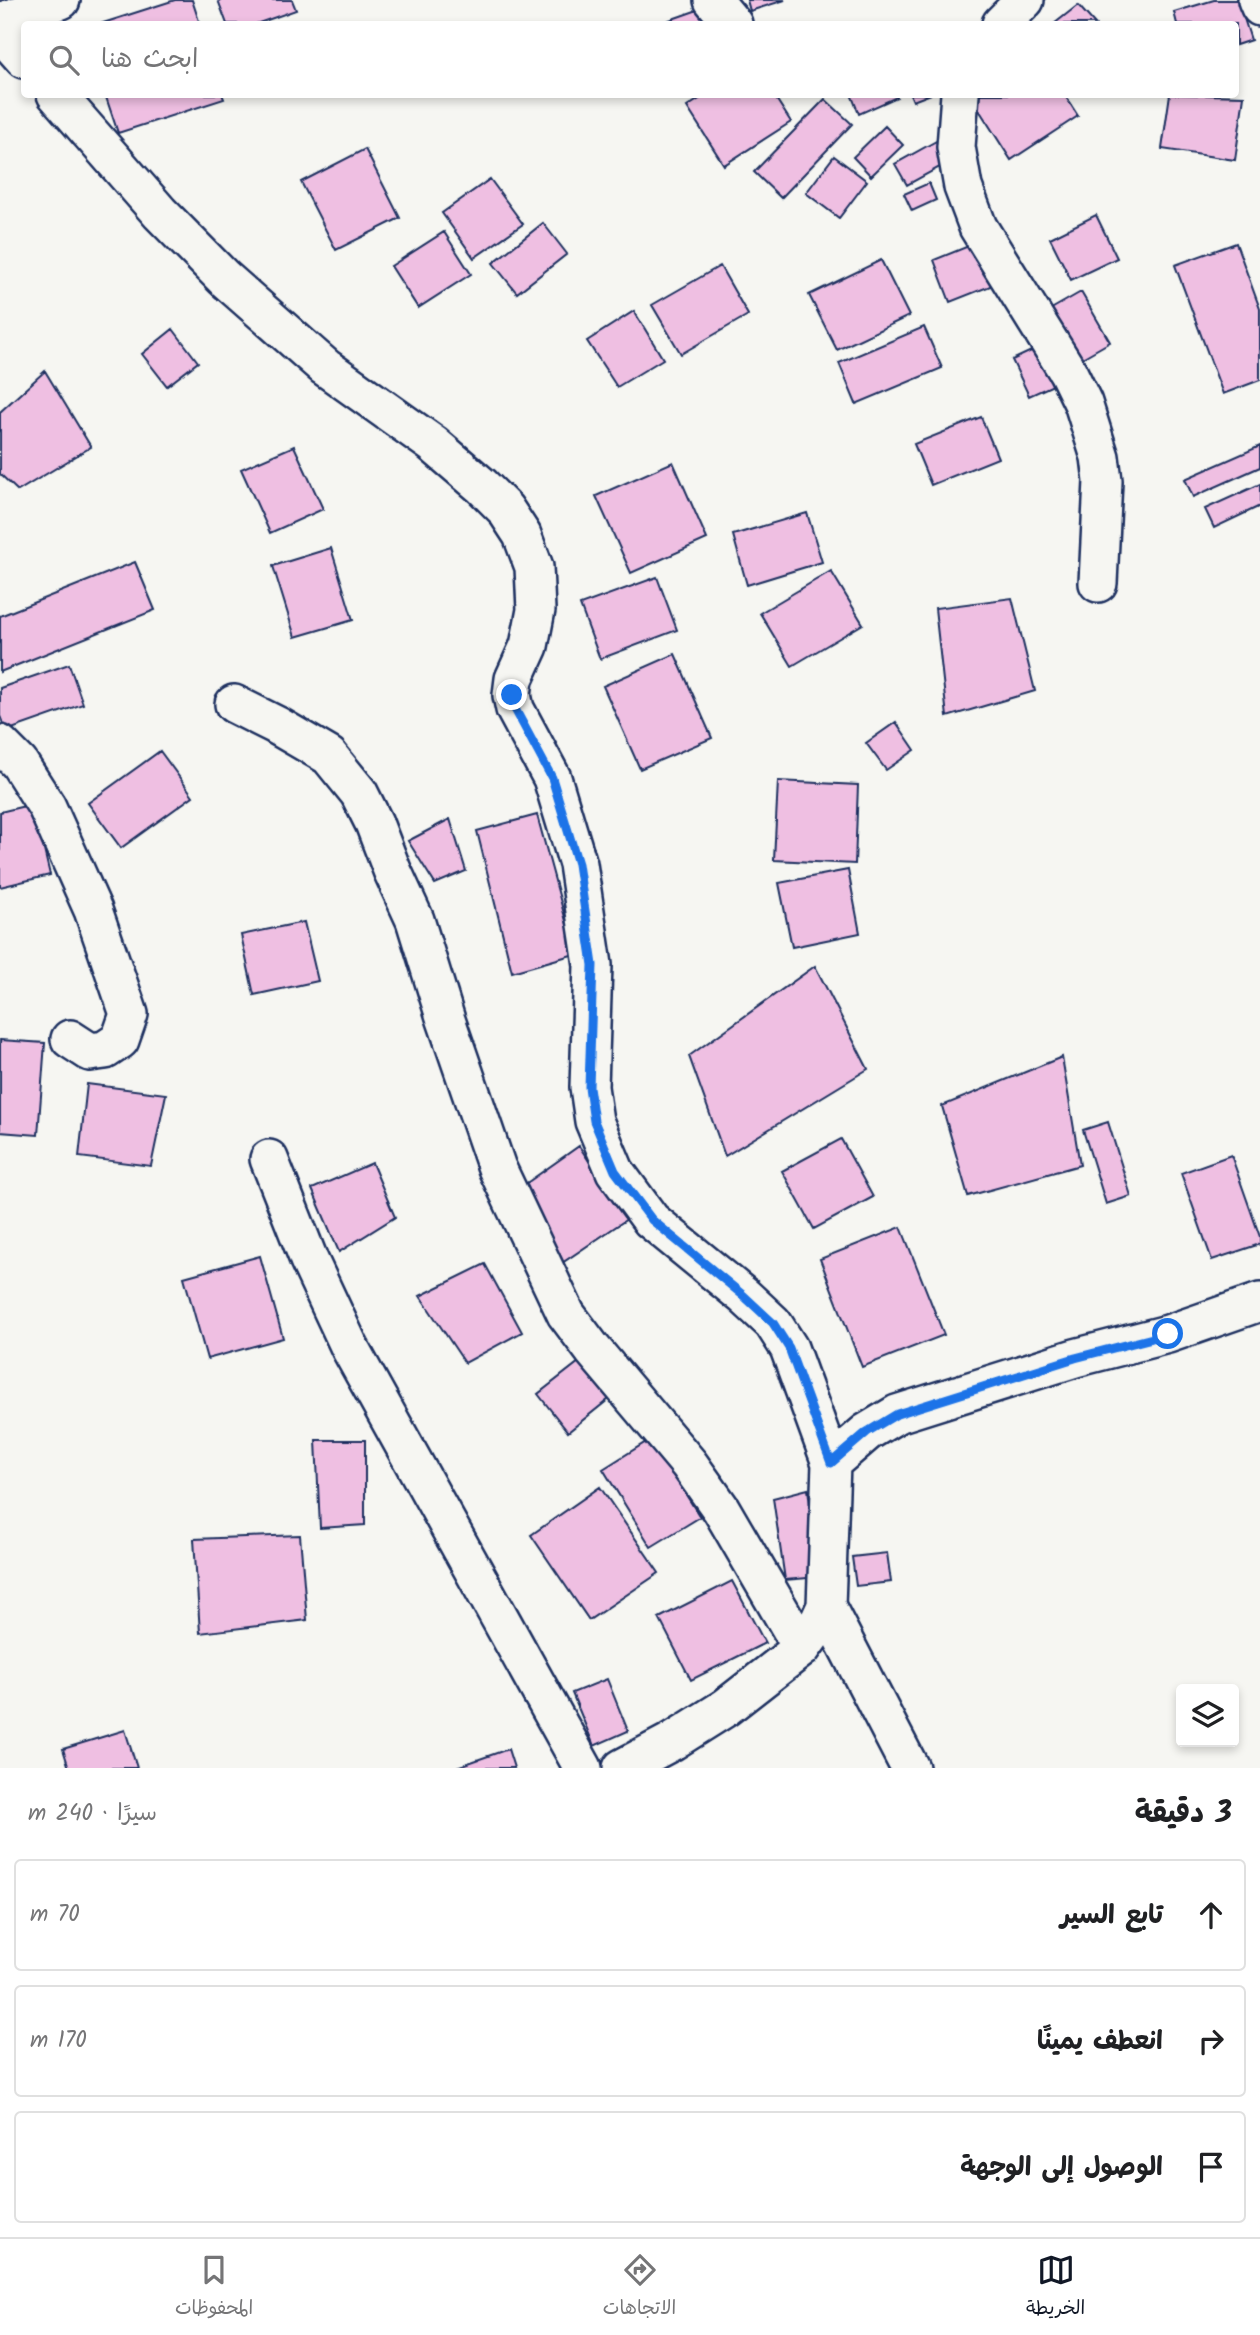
<!DOCTYPE html>
<html lang="ar">
<meta charset="utf-8">
<style>
body{margin:0;font-family:Kalam,"Playpen Sans Arabic",sans-serif;background:#f2f2f2;color:#202124;direction:rtl}
.controls{position:absolute;right:21px;bottom:21px;display:grid;overflow:hidden;border-radius:7px;box-shadow:0 4px 10px #0003}
.controls button{width:63px;height:63px;display:grid;place-items:center;padding:0;border:0;border-bottom:2px solid #e0e0e0;background:#fff;color:#202124;font:35px sans-serif}
.stop{position:absolute;width:21px;height:21px;margin:-16px;border:5px solid #1a73e8;border-radius:50%;background:#fff}
.stop.end{background:#1a73e8;border-color:#fff;box-shadow:0 2px 7px #0008}
.list{margin:0;padding:0;list-style:none}
h2{display:flex;justify-content:space-between;align-items:center;height:91px;margin:0;padding:0 28px;font-size:30px}
h2 small{font-size:23px;font-weight:400;color:#757577}
.list li{display:grid;grid-template-columns:46px 1fr auto;gap:21px;align-items:center;box-sizing:border-box;height:112px;margin:0 14px 14px;padding:0 14px;border:2px solid #e0e0e0;border-radius:7px}
.list b{display:block;font-size:26px;white-space:nowrap}
.list em{font-size:23px;font-style:normal;color:#757577}
.icon{flex:none;width:38px;height:38px;fill:none;stroke:currentColor;stroke-width:2;stroke-linecap:round;stroke-linejoin:round}
.map{position:relative;flex:none;width:1260px;height:1768px;overflow:hidden;direction:ltr}
.search{position:absolute;background:#fff;box-shadow:0 4px 10px #0003;left:21px;right:21px;top:21px;height:77px;display:flex;align-items:center;gap:18px;box-sizing:border-box;padding:0 24px;border-radius:7px;color:#757577;font-size:26px}
.sheet{height:469px;background:#fff}
nav{display:flex;justify-content:space-around;align-items:center;box-sizing:border-box;height:98px;border-top:2px solid #e0e0e0;background:#fff;font-size:19px;color:#757577}
nav a{display:grid;justify-items:center;gap:4px}
nav .on{color:#111827}
.map>svg:first-child{display:block}
</style>
<div class="map">
<svg width="1260" height="1768" viewBox="0 0 1260 1768">
<rect width="100%" height="100%" fill="#f6f6f2"/>
<filter id="ink" filterUnits="userSpaceOnUse"><feTurbulence type="fractalNoise" baseFrequency=".0143" numOctaves="2"/><feDisplacementMap in="SourceGraphic" scale="14" xChannelSelector="R" yChannelSelector="G"/><feConvolveMatrix kernelMatrix="1 2 1 2 8 2 1 2 1" color-interpolation-filters="sRGB"/></filter>
<g filter="url(#ink)">
<!-- building -->
<path fill="#efbfe2" stroke="#1b2f5e" stroke-width="2" d="M175 0H192L200 24H100Z
M218 0H292L296 10 256 24H227Z
M747 0H785L750 11Z
M1214 0H1238L1251 40 1236 45V24H1177L1174 12Z
M1078 5 1095 24H1054Z
M709 6 716 24H658Z
M105 94H222L224 99 118 133Z
M707 94H773L791 122 724 165 687 107Z
M851 94H896L897 97 859 114Z
M910 94H931L913 101Z
M969 94H1064L1078 116 1011 160Z
M1170 94 1244 96 1235 160 1162 149Z
M825 99 852 124 781 198 754 172Z
M885 126 903 145 871 176 853 157Z
M938 140 951 161 907 185 895 164Z
M365 149 400 218 336 250 301 182Z
M834 156 867 181 839 218 806 193Z
M490 179 523 224 474 258 442 213Z
M929 183 936 200 912 211 904 194Z
M1096 215 1117 258 1071 280 1050 238Z
M543 223 567 254 517 293 493 263Z
M444 232 471 274 418 308 391 266Z
M976 243 993 285 950 302 934 260Z
M1236 243 1260 309V380L1223 394 1175 265Z
M881 260 909 316 837 350 809 295Z
M720 266 748 315 681 354 652 305Z
M1081 292 1110 342 1075 362 1046 312Z
M634 311 663 359 617 387 587 341Z
M924 327 942 368 856 404 839 363Z
M173 329 198 362 167 386 142 354Z
M1044 345 1060 382 1029 396 1012 360Z
M45 371 91 447 18 491 0 474V412Z
M981 417 998 458 931 485 914 444Z
M294 446 323 509 270 533 241 469Z
M1260 446V467L1193 497 1185 479Z
M673 462 707 539 631 573 596 496Z
M1260 484V506L1214 528 1205 509Z
M807 513 822 562 747 585 733 535Z
M331 548 353 620 295 637 273 566Z
M135 562 155 610 0 672V616Z
M831 571 863 624 792 666 760 613Z
M657 577 677 630 600 659 580 605Z
M1012 598 1035 691 947 717 935 608Z
M675 654 712 738 640 769 603 686Z
M69 664 83 704 6 731 0 716V688Z
M896 722 915 750 886 770 866 743Z
M160 751 193 796 121 848 88 803Z
M778 781 858 785 855 864 774 860Z
M33 804 50 875 0 887V812Z
M537 815 575 954 512 972 477 831Z
M450 819 466 871 435 884 408 841Z
M848 870 860 933 792 947 779 883Z
M304 922 318 981 254 995 241 935Z
M815 966 868 1069 725 1156 689 1056Z
M0 1040 45 1043 38 1135 0 1132Z
M1062 1057 1080 1165 968 1196 942 1106Z
M87 1084 166 1094 151 1166 79 1157Z
M1108 1122 1131 1196 1106 1204 1083 1130Z
M841 1139 873 1197 814 1229 782 1171Z
M579 1146 627 1219 559 1265 514 1192Z
M1231 1155 1260 1237V1244L1212 1260 1181 1173Z
M372 1163 395 1217 339 1252 312 1189Z
M901 1227 944 1335 862 1367 820 1259Z
M260 1256 283 1338 207 1359 184 1277Z
M485 1264 522 1332 465 1363 420 1296Z
M579 1362 609 1399 568 1432 538 1394Z
M651 1439 700 1517 651 1547 603 1469Z
M316 1440H365V1525L320 1528Z
M600 1487 659 1573 589 1620 531 1535Z
M808 1489 819 1577 785 1580 773 1498Z
M300 1535 307 1620 200 1633 194 1539Z
M887 1553 891 1582 856 1586 852 1557Z
M732 1581 765 1643 691 1680 659 1618Z
M607 1679 628 1731 594 1746 572 1693Z
M125 1730 137 1768H69L63 1749Z
M508 1749 514 1768H454Z"/>
<g fill="none" stroke-linecap="round" stroke-linejoin="round">
<defs>
<path id="street" d="M713 0 733 24
M1257 0 1260 7
M0 22 61 0
M1001 24 1025 0
M0 32 24 59
M56 94 160 213 224 278 325 367 433 444 482 486 505 509 522 535 534 567 536 610 529 646 514 679 512 695 515 709 552 778 578 864 593 965 589 1087 594 1121 615 1171 651 1220 744 1296 773 1323 789 1348 831 1463
M960 94 956 147 963 187 978 227 1068 372 1083 403 1100 457 1103 481 1098 583
M234 704 276 725 329 756 359 793 374 823 392 870 415 920 446 1020 497 1168 566 1314 593 1350 689 1464 721 1509 802 1648
M0 744 19 763 47 807 93 910 129 1014 120 1040 105 1050 90 1052 70 1039
M269 1159 309 1260 350 1348 583 1768
M826 1606 910 1768
M622 1768 671 1742 725 1708 802 1648 815 1630 826 1606 831 1463 867 1432 897 1414 1075 1358 1168 1334 1260 1302"/>
</defs>
<!-- street casing -->
<use href="#street" stroke="#1b2f5e" stroke-width="42"/>
<!-- street -->
<use href="#street" stroke="#f6f6f2" stroke-width="37"/>
</g>
</g>
<g fill="none" stroke-linecap="round" stroke-linejoin="round" filter="url(#ink)">
<!-- route -->
<path stroke="#1a73e8" stroke-width="9" d="M512 695 515 709 552 778 578 864 593 965 589 1087 594 1121 615 1171 652 1220 744 1296 773 1323 789 1348 831 1463 867 1432 897 1414 1075 1358 1168 1334"/>
</g>
</svg>
<div class="controls">
<button><svg class="icon" aria-label="layers" viewBox="0 0 24 24"><path d="M12 4l9 5-9 5-9-5zM3 14l9 5 9-5"/></svg></button>
</div>
<div class="stop" style="left:1168px;top:1334px"></div>
<div class="stop end" style="left:512px;top:695px"></div>
<div class="search"><svg class="icon" aria-label="search" viewBox="0 0 24 24"><circle cx="10" cy="10" r="6"/><path d="M15 15l6 6"/></svg>ابحث هنا</div>
</div>
<section class="sheet">
<h2>3 دقيقة<small>سيرًا · 240 m</small></h2>
<ul class="list">
<li><svg class="icon" aria-label="ahead" viewBox="0 0 24 24"><path d="M12 20V5M6 11l6-6 6 6"/></svg><div><b>تابع السير</b></div><em>70 m</em></li>
<li><svg class="icon" aria-label="right" viewBox="0 0 24 24"><path d="M7 20v-9h11M14 6l5 5-5 5"/></svg><div><b>انعطف يمينًا</b></div><em>170 m</em></li>
<li><svg class="icon" aria-label="arrive" viewBox="0 0 24 24"><path d="M6 21V4h12l-3 4 3 4H6"/></svg><div><b>الوصول إلى الوجهة</b></div></li>
</ul>
</section>
<nav>
<a class="on"><svg class="icon" aria-label="map" viewBox="0 0 24 24"><path d="M3 6l6-2 6 2 6-2v14l-6 2-6-2-6 2zM9 4v14M15 6v14"/></svg>الخريطة</a>
<a><svg class="icon" aria-label="directions" viewBox="0 0 24 24"><path d="M12 3l9 9-9 9-9-9zM9 14v-3h6M13 9l2 2-2 2"/></svg>الاتجاهات</a>
<a><svg class="icon" aria-label="saved" viewBox="0 0 24 24"><path d="M7 4h10v16l-5-4-5 4z"/></svg>المحفوظات</a>
</nav>
